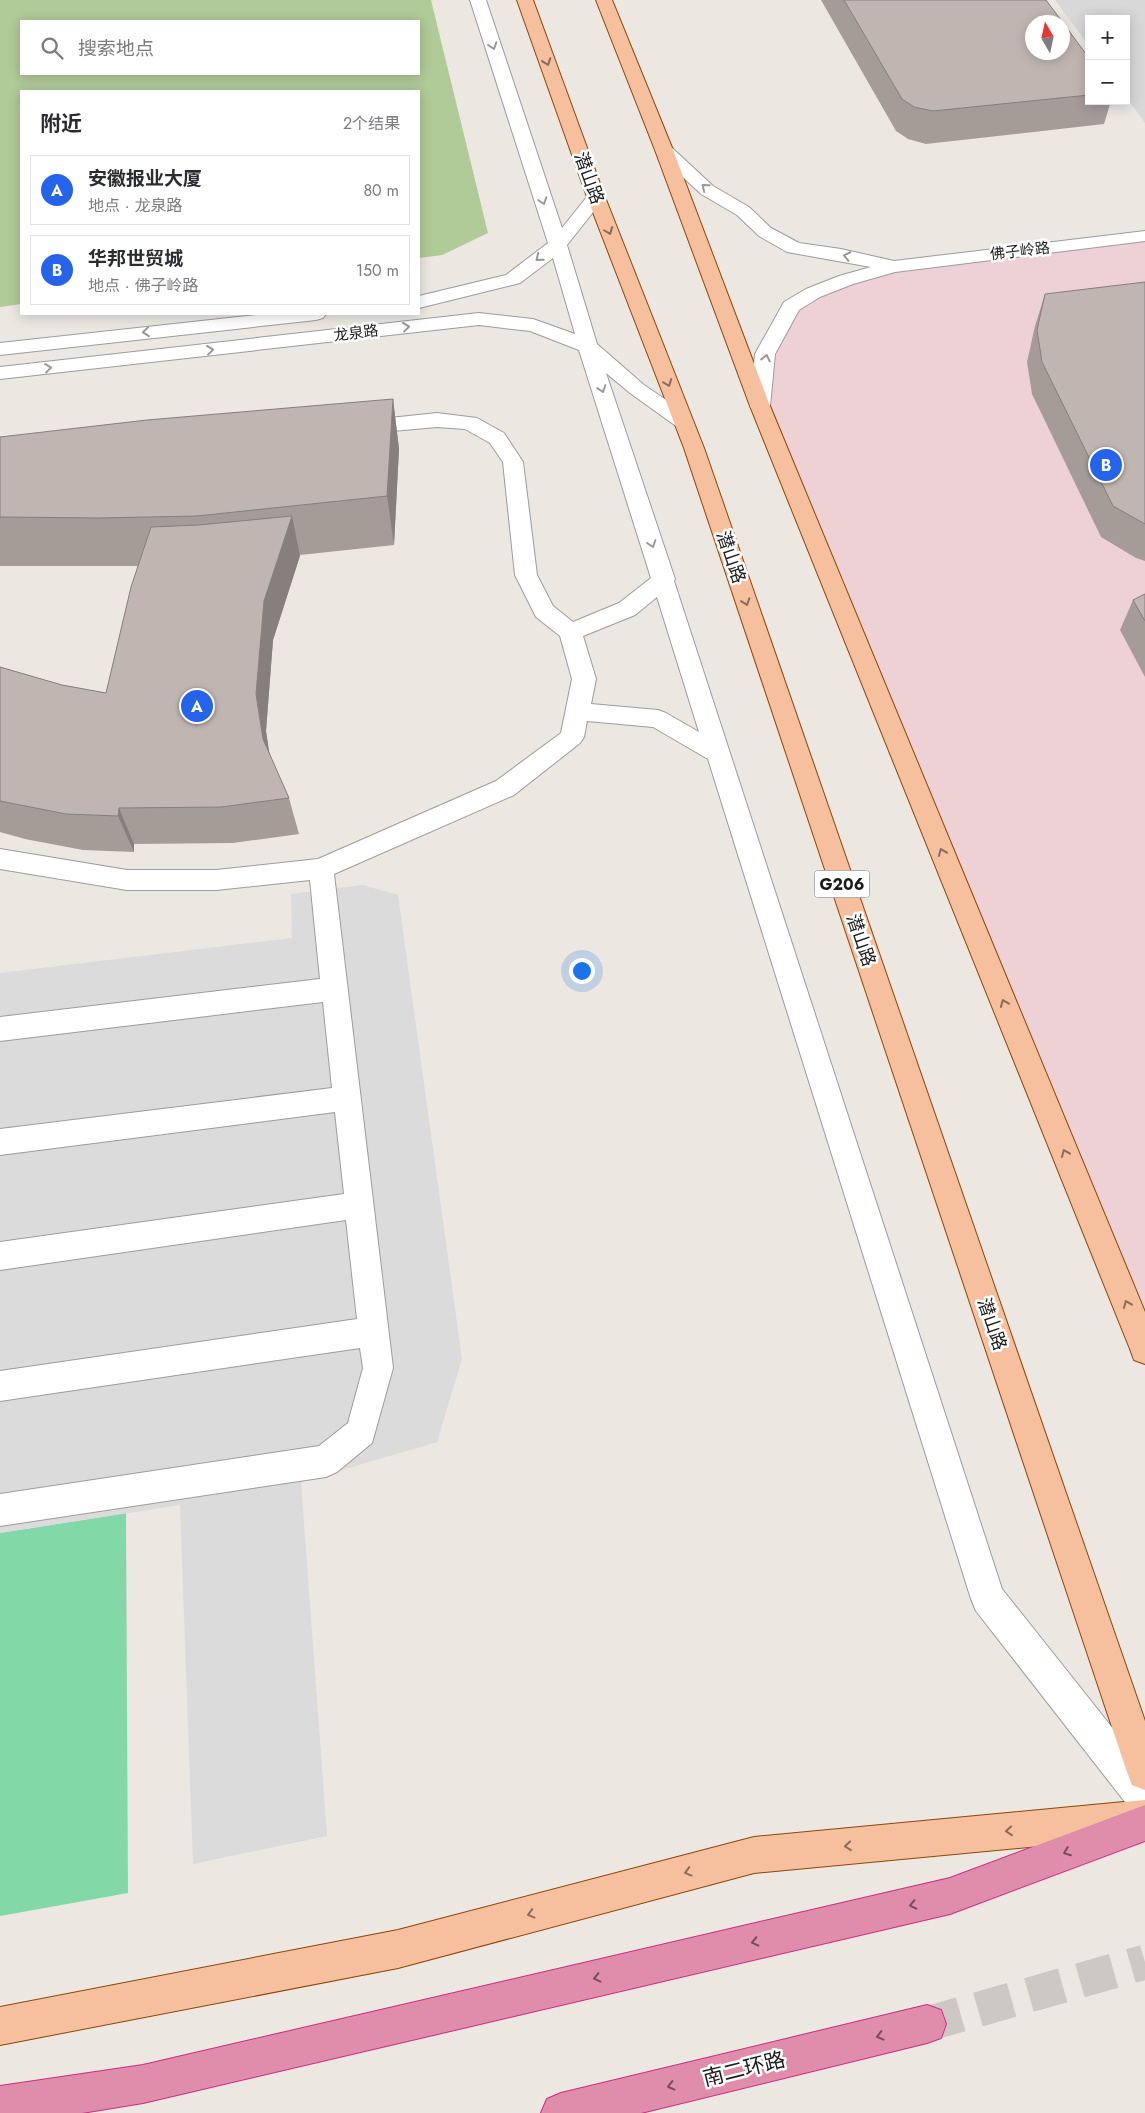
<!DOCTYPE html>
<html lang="zh">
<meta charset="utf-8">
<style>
body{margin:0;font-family:Jost,"Noto Sans SC",sans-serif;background:#f7f7f7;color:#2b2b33}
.controls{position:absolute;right:15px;top:15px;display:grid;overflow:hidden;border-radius:0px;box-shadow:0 2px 12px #0003}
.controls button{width:45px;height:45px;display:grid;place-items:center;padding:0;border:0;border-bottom:1px solid #e1e1e2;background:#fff;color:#2b2b33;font:25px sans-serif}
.compass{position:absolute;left:1025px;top:15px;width:45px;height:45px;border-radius:50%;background:#fff;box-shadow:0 2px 12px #0003;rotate:351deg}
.you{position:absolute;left:581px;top:970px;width:18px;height:18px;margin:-12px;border:4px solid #fff;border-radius:50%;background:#1a73e8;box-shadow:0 0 0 8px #1a73e833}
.badge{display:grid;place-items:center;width:32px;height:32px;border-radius:50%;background:#2563eb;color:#fff;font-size:16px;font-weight:700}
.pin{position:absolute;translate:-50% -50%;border:2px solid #fff;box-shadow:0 1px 5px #0006}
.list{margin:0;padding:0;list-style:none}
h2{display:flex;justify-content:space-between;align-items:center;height:65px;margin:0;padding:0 20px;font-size:21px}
h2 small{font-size:16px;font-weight:400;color:#7c7c81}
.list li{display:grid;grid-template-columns:32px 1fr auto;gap:15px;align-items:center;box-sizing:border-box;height:70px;margin:0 10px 10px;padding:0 10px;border:1px solid #e1e1e2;border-radius:0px}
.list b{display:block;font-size:19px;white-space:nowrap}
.list p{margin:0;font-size:16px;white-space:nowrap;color:#7c7c81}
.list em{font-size:16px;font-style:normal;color:#7c7c81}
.icon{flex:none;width:28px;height:28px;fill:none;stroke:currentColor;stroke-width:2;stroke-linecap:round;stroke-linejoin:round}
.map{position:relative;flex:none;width:1145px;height:2113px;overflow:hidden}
.search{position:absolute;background:#fff;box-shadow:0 2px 12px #0003;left:20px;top:20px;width:400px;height:55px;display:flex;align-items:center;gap:12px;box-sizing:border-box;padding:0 18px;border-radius:0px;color:#7c7c81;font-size:19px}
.panel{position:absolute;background:#fff;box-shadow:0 2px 12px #0003;left:20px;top:90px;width:400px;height:225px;border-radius:0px}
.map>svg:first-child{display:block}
</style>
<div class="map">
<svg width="1145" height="2113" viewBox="0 0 1145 2113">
<rect width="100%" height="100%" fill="#ece7e1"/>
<!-- residential -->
<path fill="#d9d8d8" d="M1055 0H1145V123L1126 97V19H1089V46Z"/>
<!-- commercial -->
<path fill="#edd1d5" d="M1145 236V1349L760 406 765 354 791 306 894 267Z"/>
<!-- forest -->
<path fill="#b0ca98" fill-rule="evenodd" d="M0 0H431L488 233 442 255 419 258V91H21V304L0 307ZM21 21H419V74H21Z"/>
<!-- pitch -->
<path fill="#83d8a7" d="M126 1513 128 1893 0 1916V1533Z"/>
<!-- parking -->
<path fill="#dbdbdb" d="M363 885 398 895 462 1359 437 1442 301 1482 327 1836 193 1864 180 1505 0 1533V973L292 938 291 894Z"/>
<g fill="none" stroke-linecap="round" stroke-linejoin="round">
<!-- highway-tunnel -->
<path stroke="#cdc8c3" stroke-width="35" stroke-dasharray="35 18" stroke-linecap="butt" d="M927 2024 1145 1962"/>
<defs>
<path id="minor" d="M470 0H486L562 228 590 193 596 192 602 193 605 197 567 245 597 344 644 385 690 416 693 421 690 426 683 428 676 426 630 393 606 373 675 579 674 581 1002 1589 1145 1769V1816L1132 1811 976 1611 971 1599 708 759 653 727 587 721 584 737 580 743 514 795 334 874 393 1368 372 1443 337 1472 326 1477 0 1526V1494L319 1446 348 1423 363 1368 360 1348 0 1401V1371L357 1319 346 1220 0 1270V1242L344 1194 335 1112 0 1155V1129L332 1088 323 1002 0 1041V1017L320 979 310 880 216 890H127L0 869V849L127 870H216L318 859 496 781 561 733 572 679 560 636 536 617 515 575 503 462 490 443 465 429 437 427 359 434 352 432 349 427 352 422 437 413 477 418 504 433 523 462 537 575 553 606 573 622 619 603 651 578 579 350 530 331 479 325 0 379V367L479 313 533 319 575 334 553 258 520 283 419 308V296L506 275 548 243ZM657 597 699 732 666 713 658 710 591 704 596 679 583 636 635 615Z
M664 145 670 146 713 186 749 207 771 228 799 243 841 249 894 261 1145 231V241L895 272 853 284 820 297 799 310 775 354 770 406 767 411 760 412 753 411 750 406 755 354 784 302 806 289 839 276 871 267 787 252 759 236 737 215 701 194 658 154 655 150 658 146Z
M266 314H326L323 318 316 320 0 355V343Z"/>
<path id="major" d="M517 0H533L605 197 704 448 1145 1721V1790L1132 1785 1127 1772 684 448 587 197Z
M596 0H612L673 150 770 406 1145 1312V1364L1134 1360 1130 1349 750 406 655 150Z
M1145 1800V1836L754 1873 398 1968 0 2045V2007L398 1930 754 1837Z"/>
<path id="highway" d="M1145 1805V1841L950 1914 143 2103 82 2113H0V2086L143 2065 950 1878Z
M927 2005 941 2010 946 2024 941 2038 927 2043 641 2113H541L547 2099 561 2093Z"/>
</defs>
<!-- minor casing -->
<use href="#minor" stroke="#9c9c9c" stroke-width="2"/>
<!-- major casing -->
<use href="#major" stroke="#8a4708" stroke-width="2"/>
<!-- highway casing -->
<use href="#highway" stroke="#cb2d81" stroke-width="2"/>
<!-- minor -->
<use href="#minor" fill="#fff" fill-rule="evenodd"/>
<!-- major -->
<use href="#major" fill="#f6bf9d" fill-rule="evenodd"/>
<!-- highway -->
<use href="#highway" fill="#e08cab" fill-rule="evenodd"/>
</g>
<!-- wall -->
<path fill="#a59c98" d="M821 0H1046L1089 58V101H1111L1104 124 926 144 908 139 896 131Z
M1145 282V561L1136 558 1101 537 1032 394 1027 362 1035 326 1045 294Z
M393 399 399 449 394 545 300 555 273 640 266 731 269 754 289 798 299 834 233 843 134 844V852L83 850 25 839 0 832V667L62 685 106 693 138 566H0V437Z
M1145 594V677L1120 630 1133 600Z"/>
<!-- shaded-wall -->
<path fill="#867f7c" d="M393 399 399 449 394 545 387 496Z
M292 516 300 556 273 640 266 731 273 776 263 739 256 694 264 601Z
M119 808 134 844V852L118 816Z"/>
<!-- building -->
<path fill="#c0b5b1" stroke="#867f7c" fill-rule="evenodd" d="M844 0H1046L1089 58V95L933 111 914 107 902 99ZM1032 22H1062V52H1032Z
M1145 282V524L1113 506 1042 362 1037 330 1045 294Z
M393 399 387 496 197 516 98 518 0 517V437L147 420Z
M292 516 264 601 256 694 263 739 289 798 221 807 119 808 118 816 66 814 0 801V667L62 685 106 693 131 587 151 527 199 525Z
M1145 594V621L1133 600Z"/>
<!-- one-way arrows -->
<defs><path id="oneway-chevron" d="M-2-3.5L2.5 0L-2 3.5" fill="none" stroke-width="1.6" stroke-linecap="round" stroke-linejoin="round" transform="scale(1.25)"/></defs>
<g stroke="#989898">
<use href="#oneway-chevron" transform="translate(493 46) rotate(72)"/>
<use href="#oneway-chevron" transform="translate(705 187) rotate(-141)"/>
<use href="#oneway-chevron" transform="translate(543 201) rotate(72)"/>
<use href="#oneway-chevron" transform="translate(847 256) rotate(-168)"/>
<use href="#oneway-chevron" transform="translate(539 258) rotate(141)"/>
<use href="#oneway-chevron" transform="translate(406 327) rotate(-7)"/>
<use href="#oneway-chevron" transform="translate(146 332) rotate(174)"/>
<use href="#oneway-chevron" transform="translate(210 350) rotate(-7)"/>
<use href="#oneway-chevron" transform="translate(766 358) rotate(-77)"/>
<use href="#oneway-chevron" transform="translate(48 368) rotate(-7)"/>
<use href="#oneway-chevron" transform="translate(602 389) rotate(72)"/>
<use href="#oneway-chevron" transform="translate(652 544) rotate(72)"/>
</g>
<g stroke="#886d5c">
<use href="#oneway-chevron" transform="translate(547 62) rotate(70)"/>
<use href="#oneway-chevron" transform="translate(609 231) rotate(69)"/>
<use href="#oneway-chevron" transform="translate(668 383) rotate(69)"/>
<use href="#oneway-chevron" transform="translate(746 602) rotate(71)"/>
<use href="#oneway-chevron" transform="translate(942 852) rotate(-112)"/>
<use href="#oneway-chevron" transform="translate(1004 1003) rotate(-112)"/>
<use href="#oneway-chevron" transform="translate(1065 1153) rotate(-112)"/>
<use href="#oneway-chevron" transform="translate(1127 1304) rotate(-112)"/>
<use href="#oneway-chevron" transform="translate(1009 1831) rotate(175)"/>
<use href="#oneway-chevron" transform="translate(848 1846) rotate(175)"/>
<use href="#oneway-chevron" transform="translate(688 1872) rotate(165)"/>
<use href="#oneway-chevron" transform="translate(531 1914) rotate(165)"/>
</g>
<g stroke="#744e5c">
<use href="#oneway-chevron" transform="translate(1067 1852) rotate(159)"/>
<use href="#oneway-chevron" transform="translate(913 1905) rotate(167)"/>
<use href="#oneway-chevron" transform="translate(755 1942) rotate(167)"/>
<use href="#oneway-chevron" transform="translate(597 1978) rotate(167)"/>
<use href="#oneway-chevron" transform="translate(880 2036) rotate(166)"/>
<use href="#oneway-chevron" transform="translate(671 2086) rotate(166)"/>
</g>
<g text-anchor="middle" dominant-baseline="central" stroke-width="5" stroke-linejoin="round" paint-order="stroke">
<!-- far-street labels -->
<g font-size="15" fill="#1b1b1b" stroke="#fff">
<text transform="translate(1020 251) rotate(-7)">佛子岭路</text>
<text transform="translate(356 333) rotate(-7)">龙泉路</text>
</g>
<!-- shield labels -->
<rect fill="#fff" stroke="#5f5f5f" stroke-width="1" x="814.5" y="870.5" width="55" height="27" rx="4"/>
<g font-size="16" font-weight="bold" fill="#1b1b1b">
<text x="842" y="884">G206</text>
</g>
<!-- street labels -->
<g font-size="18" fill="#1b1b1b" stroke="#fff">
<text transform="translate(589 178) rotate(70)">潜山路</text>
<text transform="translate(731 557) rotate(71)">潜山路</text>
<text transform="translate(861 940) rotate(71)">潜山路</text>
<text transform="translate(992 1324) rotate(71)">潜山路</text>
</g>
<!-- near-street labels -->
<g font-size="21" fill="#1b1b1b" stroke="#fff">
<text transform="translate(744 2069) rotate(-14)">南二环路</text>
</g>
</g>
</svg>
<div class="controls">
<button>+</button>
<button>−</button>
</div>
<svg class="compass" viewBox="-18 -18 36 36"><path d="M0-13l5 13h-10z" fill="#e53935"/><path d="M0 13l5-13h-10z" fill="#7c7c81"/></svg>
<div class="you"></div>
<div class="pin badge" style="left:197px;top:706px">A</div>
<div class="pin badge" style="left:1106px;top:465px">B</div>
<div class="search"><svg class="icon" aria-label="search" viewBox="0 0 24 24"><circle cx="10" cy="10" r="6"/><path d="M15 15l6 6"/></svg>搜索地点</div>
<section class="panel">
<h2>附近<small>2个结果</small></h2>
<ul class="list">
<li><span class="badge">A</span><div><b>安徽报业大厦</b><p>地点 · 龙泉路</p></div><em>80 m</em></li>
<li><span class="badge">B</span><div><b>华邦世贸城</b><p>地点 · 佛子岭路</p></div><em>150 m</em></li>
</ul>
</section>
</div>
